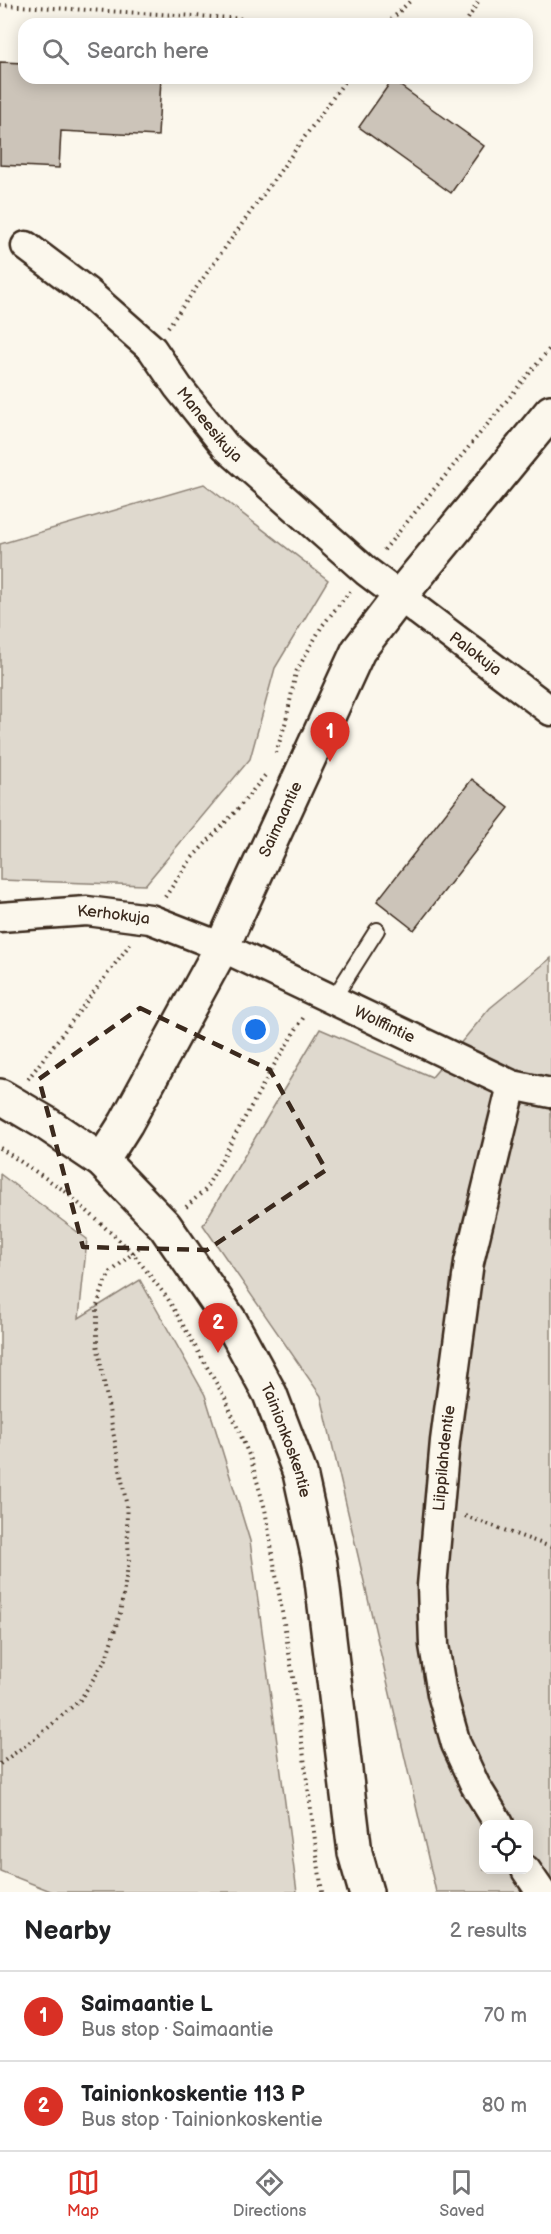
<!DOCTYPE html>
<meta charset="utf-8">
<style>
body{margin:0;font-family:"Balsamiq Sans",sans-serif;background:#f2f2f2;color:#202124}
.controls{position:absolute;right:18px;bottom:18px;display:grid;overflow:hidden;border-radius:12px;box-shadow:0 3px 15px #0003}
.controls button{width:54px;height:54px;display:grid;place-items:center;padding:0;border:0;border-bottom:2px solid #e0e0e0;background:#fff;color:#202124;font:30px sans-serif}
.you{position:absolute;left:256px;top:1030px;width:21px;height:21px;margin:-15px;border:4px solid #fff;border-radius:50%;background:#1a73e8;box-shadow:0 0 0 9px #1a73e833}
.badge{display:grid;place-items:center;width:39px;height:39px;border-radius:50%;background:#d93025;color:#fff;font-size:20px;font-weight:700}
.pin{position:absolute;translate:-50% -50px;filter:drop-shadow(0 2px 3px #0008)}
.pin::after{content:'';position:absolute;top:32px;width:21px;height:18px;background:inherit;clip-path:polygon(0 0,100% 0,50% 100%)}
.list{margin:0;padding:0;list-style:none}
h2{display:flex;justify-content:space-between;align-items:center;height:78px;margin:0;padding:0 24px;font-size:26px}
h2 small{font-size:20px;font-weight:400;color:#757577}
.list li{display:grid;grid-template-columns:39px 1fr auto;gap:18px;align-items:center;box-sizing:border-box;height:90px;padding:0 24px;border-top:2px solid #e0e0e0}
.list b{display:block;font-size:22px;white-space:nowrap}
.list p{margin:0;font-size:20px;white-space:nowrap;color:#757577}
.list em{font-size:20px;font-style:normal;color:#757577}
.icon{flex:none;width:33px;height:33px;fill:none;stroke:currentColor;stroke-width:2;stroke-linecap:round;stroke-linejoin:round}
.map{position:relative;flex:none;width:551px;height:1892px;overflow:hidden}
.search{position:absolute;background:#fff;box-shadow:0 3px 15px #0003;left:18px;right:18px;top:18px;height:66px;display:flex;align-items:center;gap:15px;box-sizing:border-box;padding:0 21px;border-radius:18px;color:#757577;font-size:22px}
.sheet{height:258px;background:#fff}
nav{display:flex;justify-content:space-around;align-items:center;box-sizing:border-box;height:84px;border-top:2px solid #e0e0e0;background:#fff;font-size:16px;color:#757577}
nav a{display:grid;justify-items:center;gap:3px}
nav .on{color:#d93025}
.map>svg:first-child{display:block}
</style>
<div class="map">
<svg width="551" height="1892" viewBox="0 0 551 1892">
<rect width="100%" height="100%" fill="#fbf7ec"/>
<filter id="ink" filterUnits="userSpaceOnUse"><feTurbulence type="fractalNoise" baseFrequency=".0167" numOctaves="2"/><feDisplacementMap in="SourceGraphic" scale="12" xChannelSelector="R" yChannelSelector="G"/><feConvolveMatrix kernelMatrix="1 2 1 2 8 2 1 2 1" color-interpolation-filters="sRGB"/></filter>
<g filter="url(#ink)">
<!-- green -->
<path fill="#dfd9ce" stroke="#8d8276" stroke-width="1.5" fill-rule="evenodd" d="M204 484 328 580 275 668 250 759 145 885 0 880V544Z
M551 958V1892H436L321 1396 203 1225 320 1029 432 1077 490 1008ZM484 1824H528V1870H484Z
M0 1174 87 1239 79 1318 140 1280 205 1395 250 1541 297 1892H53L0 1871Z"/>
<!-- building -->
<path fill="#ccc4b9" stroke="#3b2a1e" stroke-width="1.5" d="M0 62 24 63V78H161L158 136 61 131 59 168 0 165Z
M392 80 484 146 451 193 359 127Z
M472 779 509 808 414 930 377 901Z"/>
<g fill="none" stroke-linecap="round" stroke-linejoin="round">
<defs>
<path id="service" d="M332 1001 377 930"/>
<g id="minor">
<path id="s1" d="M26 246 87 292 152 349 178 387 226 447 366 571 551 711"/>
<path id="s2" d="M0 917 87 911 150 919 222 947 512 1085 551 1093"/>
<path id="s3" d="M499 1824 475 1785 456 1744 442 1694 434 1645 432 1586 445 1441 469 1262 512 1085"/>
<path d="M526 1870 541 1892"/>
</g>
<g id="tertiary">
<path id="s4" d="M0 1096 44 1122 102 1161 165 1226 231 1322 270 1394 300 1473 320 1564 355 1853 366 1892"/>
<path id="s5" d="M102 1161 126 1123 222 947 358 651 400 596 551 412"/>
</g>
</defs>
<!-- service casing -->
<use href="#service" stroke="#3b2a1e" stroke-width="18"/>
<!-- minor casing -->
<use href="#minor" stroke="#3b2a1e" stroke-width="33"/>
<!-- tertiary casing -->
<use href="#tertiary" stroke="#3b2a1e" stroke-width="38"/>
<!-- path -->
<path stroke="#3b2a1e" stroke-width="4" stroke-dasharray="1.5 4.5" stroke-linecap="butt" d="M0 5 336 24
M387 24 411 0
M465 24 479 0
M168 327 347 78
M384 550 551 347
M276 753 286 721 296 672 322 626 350 591
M165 897 191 859 237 810 267 773
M28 1079 130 944
M0 1148 65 1191 132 1252 168 1299 226 1400 251 1460 265 1509 294 1683 322 1892
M186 1207 205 1190 271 1070 305 1015
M465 1516 551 1547
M0 1764 42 1733 80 1700 106 1659 120 1613 129 1561 126 1502 97 1344V1306L105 1282 111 1272 142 1245"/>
<!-- service -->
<use href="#service" stroke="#fbf7ec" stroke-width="14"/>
<!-- minor -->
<use href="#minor" stroke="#fbf7ec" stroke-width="28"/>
<!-- tertiary -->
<use href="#tertiary" stroke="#fbf7ec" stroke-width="33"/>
</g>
</g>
<!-- marked area -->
<path fill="none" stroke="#3b2a1e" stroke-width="4.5" stroke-dasharray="12 8" stroke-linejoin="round" d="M140 1008 270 1070 326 1170 207 1250 83 1247 39 1079Z"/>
<g text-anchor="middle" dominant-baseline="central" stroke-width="4.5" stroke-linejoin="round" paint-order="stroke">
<!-- street labels -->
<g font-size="16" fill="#3b2a1e" stroke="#fbf7ec">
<text stroke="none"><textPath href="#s1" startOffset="258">Maneesikuja</textPath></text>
<text stroke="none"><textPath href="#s1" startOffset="610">Palokuja</textPath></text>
<text stroke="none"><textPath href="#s5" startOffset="386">Saimaantie</textPath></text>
<text stroke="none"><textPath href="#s2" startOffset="114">Kerhokuja</textPath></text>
<text stroke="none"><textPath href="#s2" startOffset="408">Wolffintie</textPath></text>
<text stroke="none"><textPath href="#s4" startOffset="459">Tainionkoskentie</textPath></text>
<text stroke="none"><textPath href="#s3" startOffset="380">Liippilahdentie</textPath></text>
</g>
</g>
</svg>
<div class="controls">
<button><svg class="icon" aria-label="locate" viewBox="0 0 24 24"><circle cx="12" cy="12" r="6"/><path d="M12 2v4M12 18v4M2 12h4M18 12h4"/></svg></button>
</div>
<div class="you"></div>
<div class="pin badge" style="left:330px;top:762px">1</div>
<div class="pin badge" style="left:218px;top:1353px">2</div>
<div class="search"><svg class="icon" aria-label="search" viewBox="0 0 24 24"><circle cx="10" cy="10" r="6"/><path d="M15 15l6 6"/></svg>Search here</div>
</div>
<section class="sheet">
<h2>Nearby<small>2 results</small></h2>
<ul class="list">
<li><span class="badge">1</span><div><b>Saimaantie L</b><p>Bus stop · Saimaantie</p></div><em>70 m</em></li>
<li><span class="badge">2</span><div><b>Tainionkoskentie 113 P</b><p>Bus stop · Tainionkoskentie</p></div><em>80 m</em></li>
</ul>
</section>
<nav>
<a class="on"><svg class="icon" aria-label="map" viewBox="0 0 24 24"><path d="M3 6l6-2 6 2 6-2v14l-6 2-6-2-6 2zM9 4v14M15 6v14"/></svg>Map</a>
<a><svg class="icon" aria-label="directions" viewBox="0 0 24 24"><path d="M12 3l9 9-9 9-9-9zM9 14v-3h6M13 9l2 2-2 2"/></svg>Directions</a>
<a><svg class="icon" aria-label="saved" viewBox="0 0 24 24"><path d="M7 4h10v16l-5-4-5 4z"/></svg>Saved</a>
</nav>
